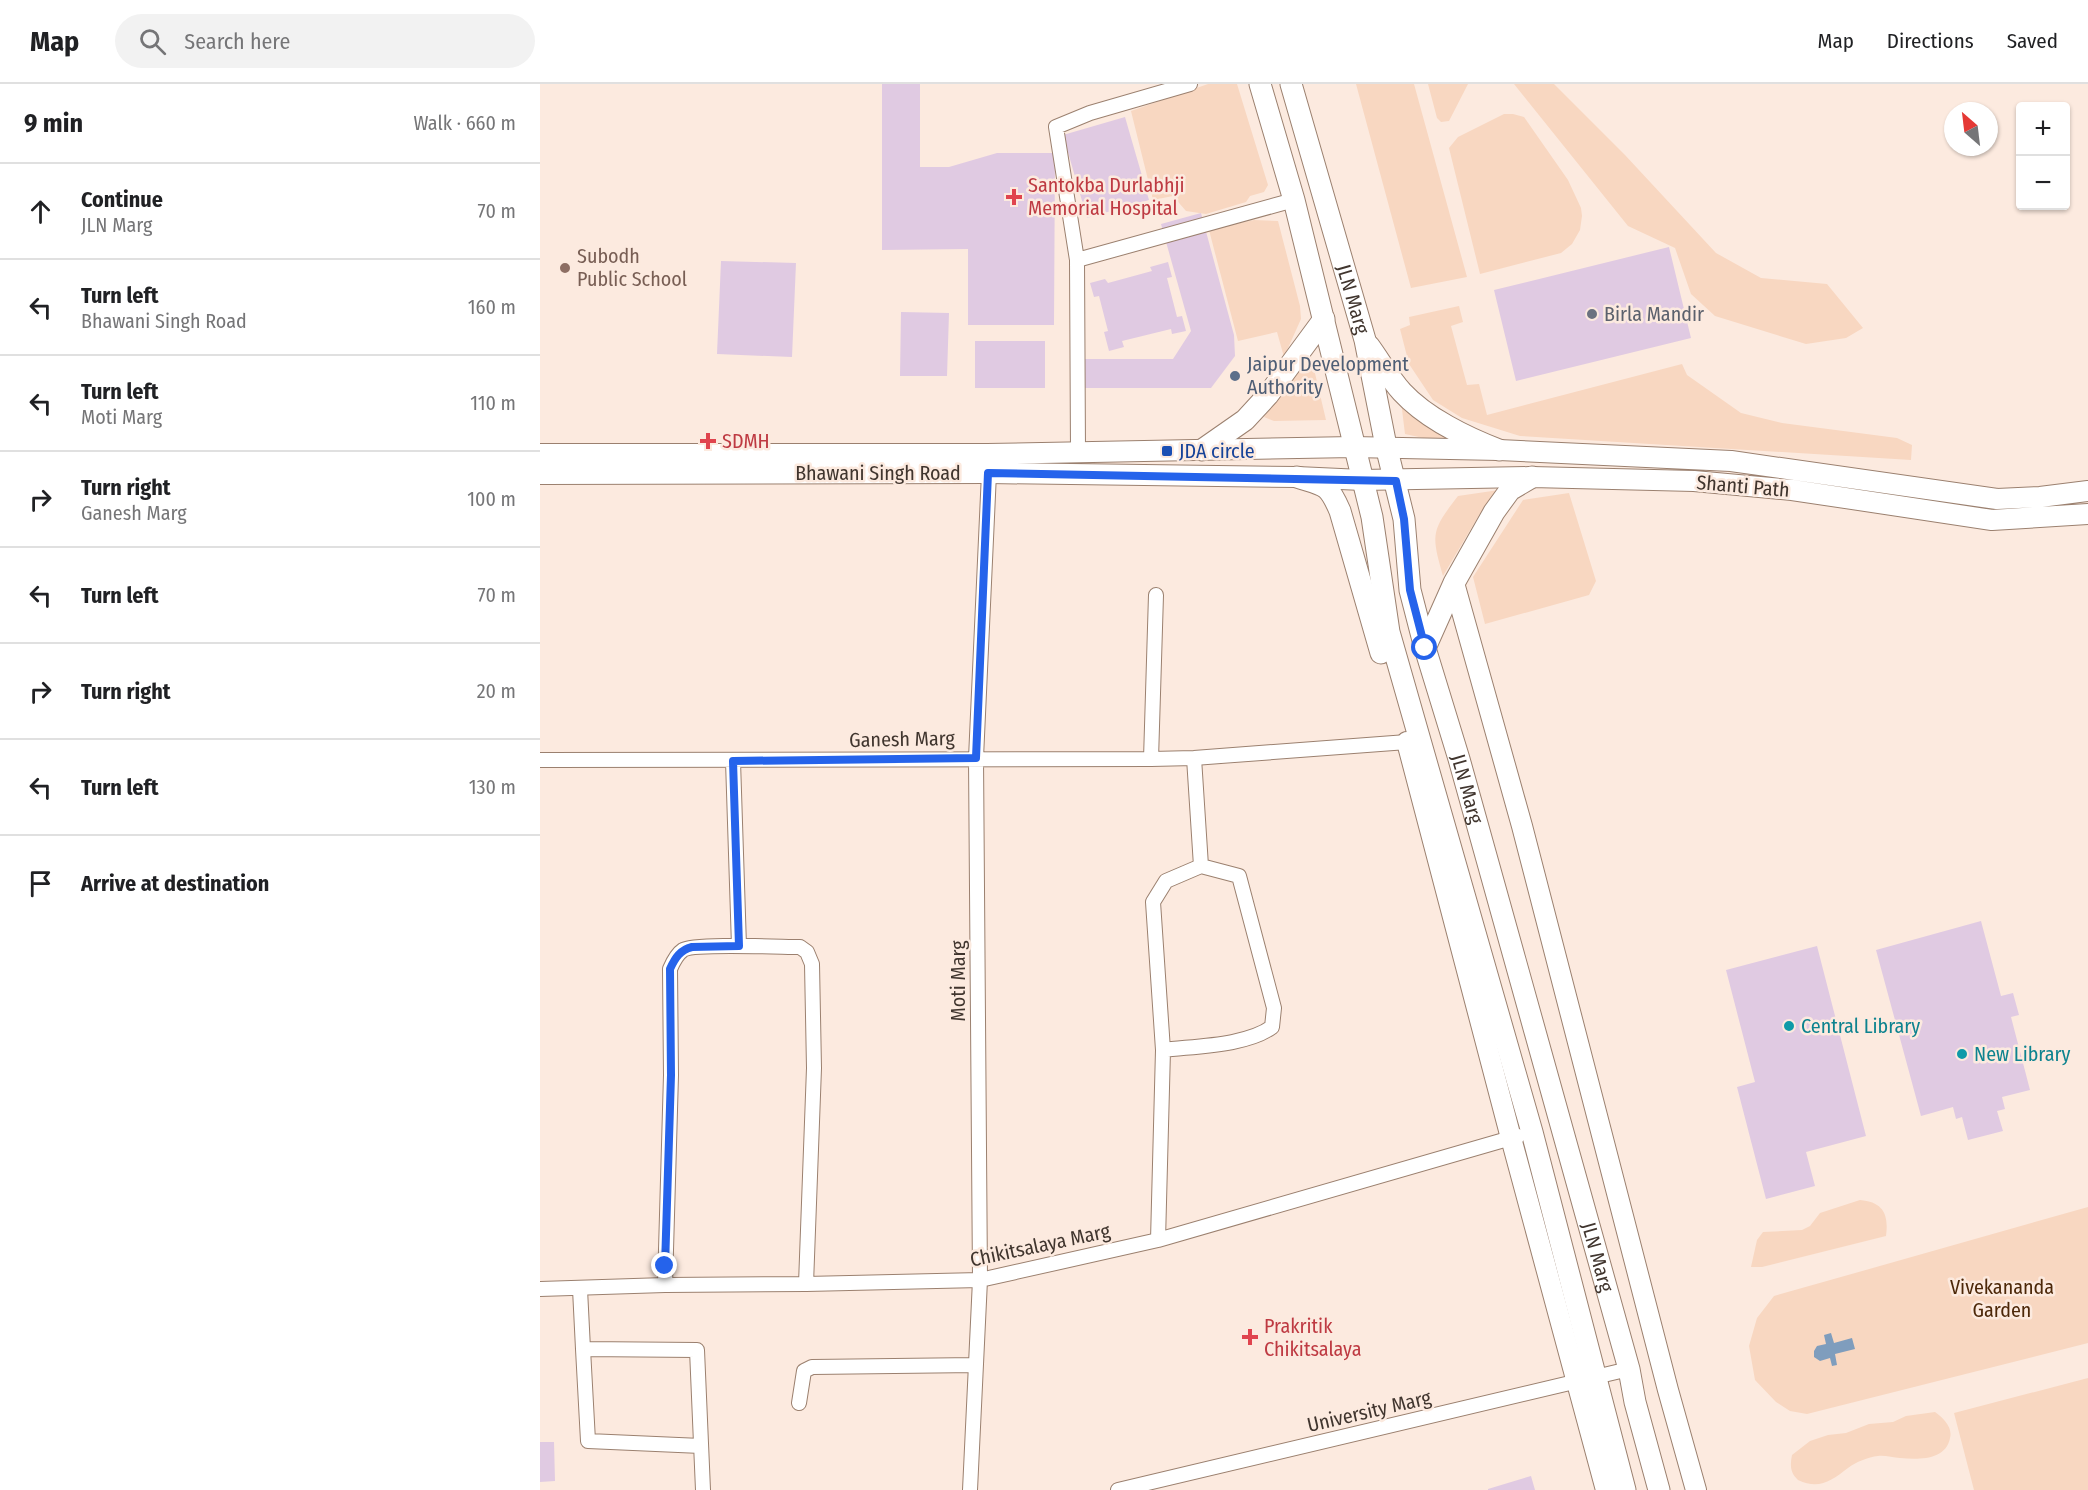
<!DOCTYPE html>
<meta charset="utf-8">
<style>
body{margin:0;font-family:"Fira Sans Condensed",sans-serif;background:#f2f2f2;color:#202124}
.controls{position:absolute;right:18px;top:18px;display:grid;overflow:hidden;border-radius:6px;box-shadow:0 2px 4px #0004}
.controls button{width:54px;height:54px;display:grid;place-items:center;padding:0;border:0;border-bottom:2px solid #e0e0e0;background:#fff;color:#202124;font:30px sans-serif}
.compass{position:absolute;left:1404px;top:18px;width:54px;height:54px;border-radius:50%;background:#fff;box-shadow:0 2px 4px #0004;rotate:332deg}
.stop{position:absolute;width:18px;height:18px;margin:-14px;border:4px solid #2563eb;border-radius:50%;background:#fff}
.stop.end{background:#2563eb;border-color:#fff;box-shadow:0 2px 6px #0008}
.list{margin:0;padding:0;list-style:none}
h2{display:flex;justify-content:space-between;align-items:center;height:78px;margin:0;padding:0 24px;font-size:26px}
h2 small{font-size:20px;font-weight:400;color:#757577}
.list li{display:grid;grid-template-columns:39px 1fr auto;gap:18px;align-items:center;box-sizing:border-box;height:96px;padding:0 24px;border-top:2px solid #e0e0e0}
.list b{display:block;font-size:22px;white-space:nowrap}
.list p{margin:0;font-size:20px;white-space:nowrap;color:#757577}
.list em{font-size:20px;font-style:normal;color:#757577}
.icon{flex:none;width:33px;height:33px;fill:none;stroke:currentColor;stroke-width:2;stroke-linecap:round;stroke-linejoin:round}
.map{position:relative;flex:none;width:1548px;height:1406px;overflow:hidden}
header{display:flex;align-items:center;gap:36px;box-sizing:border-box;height:84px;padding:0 30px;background:#fff;border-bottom:2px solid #e0e0e0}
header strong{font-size:28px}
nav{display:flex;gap:33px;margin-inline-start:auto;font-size:21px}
.search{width:420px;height:54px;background:#f2f2f2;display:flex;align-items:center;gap:15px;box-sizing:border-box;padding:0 21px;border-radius:33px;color:#757577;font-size:22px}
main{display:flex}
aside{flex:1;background:#fff}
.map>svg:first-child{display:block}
</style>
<header>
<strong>Map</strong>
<div class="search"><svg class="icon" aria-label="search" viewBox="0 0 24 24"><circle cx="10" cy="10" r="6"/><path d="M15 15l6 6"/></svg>Search here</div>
<nav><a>Map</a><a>Directions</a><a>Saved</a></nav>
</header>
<main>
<aside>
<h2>9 min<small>Walk · 660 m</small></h2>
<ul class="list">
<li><svg class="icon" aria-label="ahead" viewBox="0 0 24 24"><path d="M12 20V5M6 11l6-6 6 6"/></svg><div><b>Continue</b><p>JLN Marg</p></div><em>70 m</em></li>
<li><svg class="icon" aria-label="left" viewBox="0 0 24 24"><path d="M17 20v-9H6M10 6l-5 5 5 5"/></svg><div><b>Turn left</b><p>Bhawani Singh Road</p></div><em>160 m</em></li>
<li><svg class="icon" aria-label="left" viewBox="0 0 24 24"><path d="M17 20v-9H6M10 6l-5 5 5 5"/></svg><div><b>Turn left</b><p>Moti Marg</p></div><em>110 m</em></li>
<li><svg class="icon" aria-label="right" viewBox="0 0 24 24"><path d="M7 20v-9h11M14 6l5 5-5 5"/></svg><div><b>Turn right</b><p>Ganesh Marg</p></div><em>100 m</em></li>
<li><svg class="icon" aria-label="left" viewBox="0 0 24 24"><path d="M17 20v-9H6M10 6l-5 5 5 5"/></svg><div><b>Turn left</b></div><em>70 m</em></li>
<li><svg class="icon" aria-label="right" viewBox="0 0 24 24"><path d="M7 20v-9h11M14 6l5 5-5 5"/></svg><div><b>Turn right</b></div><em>20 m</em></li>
<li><svg class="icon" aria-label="left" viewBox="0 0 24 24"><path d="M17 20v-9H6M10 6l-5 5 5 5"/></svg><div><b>Turn left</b></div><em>130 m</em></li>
<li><svg class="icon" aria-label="arrive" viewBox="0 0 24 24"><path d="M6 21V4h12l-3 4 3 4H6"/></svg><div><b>Arrive at destination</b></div></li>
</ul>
</aside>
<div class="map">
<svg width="1548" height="1406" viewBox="0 0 1548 1406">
<rect width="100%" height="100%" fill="#fceadf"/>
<!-- green -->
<path fill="#f8d7c1" d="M668 0H697L728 101 724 108 710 112 706 118 666 130 646 127 633 112 613 116 591 27Z
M816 0H874L927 193 871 204Z
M888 0H928L909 37 901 38 897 34Z
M974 0H1014L1085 71 1176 169 1221 194 1287 200 1323 244 1306 254 1266 260 1175 232 1151 210 1135 164 1088 142Z
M964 30H973L984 33 1028 96 1041 124 1042 132 1040 146 1032 160 1021 169 940 190 909 64 918 53Z
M714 136 738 137 760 222 761 235 744 273 737 248 698 257 669 146Z
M919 222 923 238 911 242 927 301 939 300 947 331 1142 280 1147 291 1201 329 1242 339 1357 354 1372 361 1371 376 980 352 922 334 893 316 869 280 860 245 870 241 869 233Z
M770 268 786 336 734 337 724 333Z
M861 317 920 362 865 350Z
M959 406 939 431 903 492C891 450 891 447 918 412Z
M1029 409 1056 497 1049 511 945 540 933 493 983 416Z
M1320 1116C1343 1118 1349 1130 1346 1152L1222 1183H1211L1217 1156 1223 1148 1262 1146 1270 1142 1280 1129Z
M1548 1123V1259L1267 1330 1250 1327 1236 1318 1215 1296 1209 1262 1217 1234 1234 1212Z
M1548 1294V1406H1434L1414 1329Z
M1395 1328C1403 1334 1413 1343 1410 1354 1406 1376 1379 1376 1360 1374 1353 1374 1345 1371 1338 1372 1328 1373 1316 1378 1308 1384 1291 1397 1279 1406 1258 1396 1250 1389 1250 1381 1252 1371L1270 1357 1288 1351 1306 1349 1329 1340 1353 1338 1366 1332Z"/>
<!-- water -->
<path fill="#7f9dbd" d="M1291 1249 1294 1259 1312 1254 1315 1265 1295 1270 1297 1281 1292 1282 1290 1274 1280 1277 1274 1273V1267L1277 1262 1286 1260 1284 1251Z"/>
<!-- building -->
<path fill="#e0cae2" d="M342 0H380V83H409L457 69H515L514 241H428V165L342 166Z
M585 33 609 116 547 134 523 51Z
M661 129 694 251 695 272 671 304H540V275H633L651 247 621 140Z
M1129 163 1151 254 976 297 954 206Z
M181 177 256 179 252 273 177 270Z
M628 178 632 193 627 194 637 233 642 232 646 247 632 250 631 245 582 257 584 263 569 267 564 248 568 247 559 212 554 213 550 199 565 195 568 199 612 187 610 183Z
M361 228 409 229 407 292H360Z
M435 257H505V304H435Z
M1441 837 1461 912 1473 909 1479 931 1471 933 1490 1006 1462 1013 1465 1025 1457 1027 1463 1047 1428 1056 1422 1033 1416 1035 1413 1023 1381 1032 1336 866Z
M1277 862 1326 1052 1266 1068 1275 1102 1226 1115 1197 1003 1215 998 1186 886Z
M0 1358H14L15 1397 0 1398Z
M991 1392 995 1406H948V1405Z"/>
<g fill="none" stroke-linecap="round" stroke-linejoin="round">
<defs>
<path id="street" d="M537 176 516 43 550 29 650 0
M538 368 537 176 754 116
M654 674 661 782
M611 675 616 511
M0 676 611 675 654 674 867 658
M193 677 199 862
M618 1156 623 966 613 818 626 797 661 782 699 792 734 924 732 943C706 962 655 962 623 966
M125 1201 131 991 130 885C133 878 137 870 143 866 153 859 242 863 260 863L267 868 272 880 274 984 266 1200
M0 1205 125 1201 266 1200 440 1196 618 1156 978 1052
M40 1205 43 1265
M259 1319 264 1287 272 1283 436 1281
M161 1362 48 1357 43 1265 157 1266 163 1406
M430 1406 440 1196 436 674 449 389
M578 1406 1089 1285"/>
<path id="secondary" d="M0 370H447L813 363 959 366 1191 377 1457 415 1500 413 1548 407
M0 390 449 389 757 393 822 396 992 393 1154 397 1252 406 1452 436 1548 430
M914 499 982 742 1128 1306 1156 1406
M867 658 971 1054 1066 1406"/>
<g id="primary">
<path d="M720 0 754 116 832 433 849 548 992 1048 1085 1406"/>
<path id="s1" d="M751 0 825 256 846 362 864 435 870 506 885 564 919 675 1089 1285 1095 1318 1119 1406"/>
<path d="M829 262C840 277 850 295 862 308 886 334 927 354 959 366"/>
<path d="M662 366 705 336 728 311 784 235"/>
<path d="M757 393C785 402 788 399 800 427L841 569"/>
<path d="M885 564 914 499 954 428 970 406 992 393"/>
</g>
</defs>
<!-- street casing -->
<use href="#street" stroke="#9b806f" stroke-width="16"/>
<!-- secondary casing -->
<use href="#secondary" stroke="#9b806f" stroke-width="22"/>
<!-- primary casing -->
<use href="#primary" stroke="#9b806f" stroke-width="23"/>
<!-- street -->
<use href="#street" stroke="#fff" stroke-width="14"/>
<!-- secondary -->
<use href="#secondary" stroke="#fff" stroke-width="20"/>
<!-- primary -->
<use href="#primary" stroke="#fff" stroke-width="21"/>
</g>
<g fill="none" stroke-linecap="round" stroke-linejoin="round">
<!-- route -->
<path stroke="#2563eb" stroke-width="8" d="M125 1182 131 991 130 885C135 874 140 866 152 863L199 862 193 677 436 674 448 389 856 397 864 435 870 506 885 564"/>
</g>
<!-- markers -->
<g fill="#e0444e" stroke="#fceadf" stroke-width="2">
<path d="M471 104h6v6h6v6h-6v6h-6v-6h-6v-6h6z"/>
<path d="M165 348h6v6h6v6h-6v6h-6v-6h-6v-6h6z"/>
<path d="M707 1244h6v6h6v6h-6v6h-6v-6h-6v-6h6z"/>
</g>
<circle fill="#8d6e63" stroke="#fceadf" stroke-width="2" cx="25" cy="184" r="6"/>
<circle fill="#6b7280" stroke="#fceadf" stroke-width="2" cx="1052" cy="230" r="6"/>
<circle fill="#5c6f8a" stroke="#fceadf" stroke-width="2" cx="695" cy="292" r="6"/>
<rect fill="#1a4fb4" stroke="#fceadf" stroke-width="2" x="621" y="361" width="12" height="12" rx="3"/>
<g fill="#0f9aa8" stroke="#fceadf" stroke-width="2">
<circle cx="1249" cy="942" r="6"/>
<circle cx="1422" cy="970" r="6"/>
</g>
<g text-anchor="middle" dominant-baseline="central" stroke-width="5" stroke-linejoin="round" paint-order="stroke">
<!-- health labels -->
<g font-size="20" fill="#be3a42" stroke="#fceadf" text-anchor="start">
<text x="488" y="101">Santokba Durlabhji<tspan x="488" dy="23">Memorial Hospital</tspan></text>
<text x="182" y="357">SDMH</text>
<text x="724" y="1242">Prakritik<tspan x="724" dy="23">Chikitsalaya</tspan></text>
</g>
<!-- education labels -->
<g font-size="20" fill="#785e54" stroke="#fceadf" text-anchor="start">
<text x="37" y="172">Subodh<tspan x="37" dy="23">Public School</tspan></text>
</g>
<!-- street labels -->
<g font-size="20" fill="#40352e" stroke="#fceadf">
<text stroke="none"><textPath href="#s1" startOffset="224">JLN Marg</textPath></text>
<text x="338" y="389">Bhawani Singh Road</text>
<text transform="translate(1203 402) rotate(5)">Shanti Path</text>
<text transform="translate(362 655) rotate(-1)">Ganesh Marg</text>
<text stroke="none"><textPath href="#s1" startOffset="728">JLN Marg</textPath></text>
<text transform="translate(418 897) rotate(-90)">Moti Marg</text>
<text transform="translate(500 1161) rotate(-12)">Chikitsalaya Marg</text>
<text stroke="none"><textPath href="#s1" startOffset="1214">JLN Marg</textPath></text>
<text transform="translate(829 1327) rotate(-13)">University Marg</text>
</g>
<!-- worship labels -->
<g font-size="20" fill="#5b616d" stroke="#fceadf" text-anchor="start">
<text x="1064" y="230">Birla Mandir</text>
</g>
<!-- service labels -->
<g font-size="20" fill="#4e5e75" stroke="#fceadf" text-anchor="start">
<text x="707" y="280">Jaipur Development<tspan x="707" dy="23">Authority</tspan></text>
</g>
<!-- transit labels -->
<g font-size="20" fill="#164399" stroke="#fceadf" text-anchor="start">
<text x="639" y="367">JDA circle</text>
</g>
<!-- culture labels -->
<g font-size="20" fill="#0d838f" stroke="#fceadf" text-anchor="start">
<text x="1261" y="942">Central Library</text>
<text x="1434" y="970">New Library</text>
</g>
<!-- park labels -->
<g font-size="20" fill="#4d2809" stroke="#fceadf">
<text x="1462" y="1203">Vivekananda<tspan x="1462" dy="23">Garden</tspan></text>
</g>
</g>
</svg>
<div class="controls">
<button>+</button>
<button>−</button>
</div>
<svg class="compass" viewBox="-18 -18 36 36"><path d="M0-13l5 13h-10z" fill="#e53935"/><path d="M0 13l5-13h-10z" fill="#757577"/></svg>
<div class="stop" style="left:885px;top:564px"></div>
<div class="stop end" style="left:125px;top:1182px"></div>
</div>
</main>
